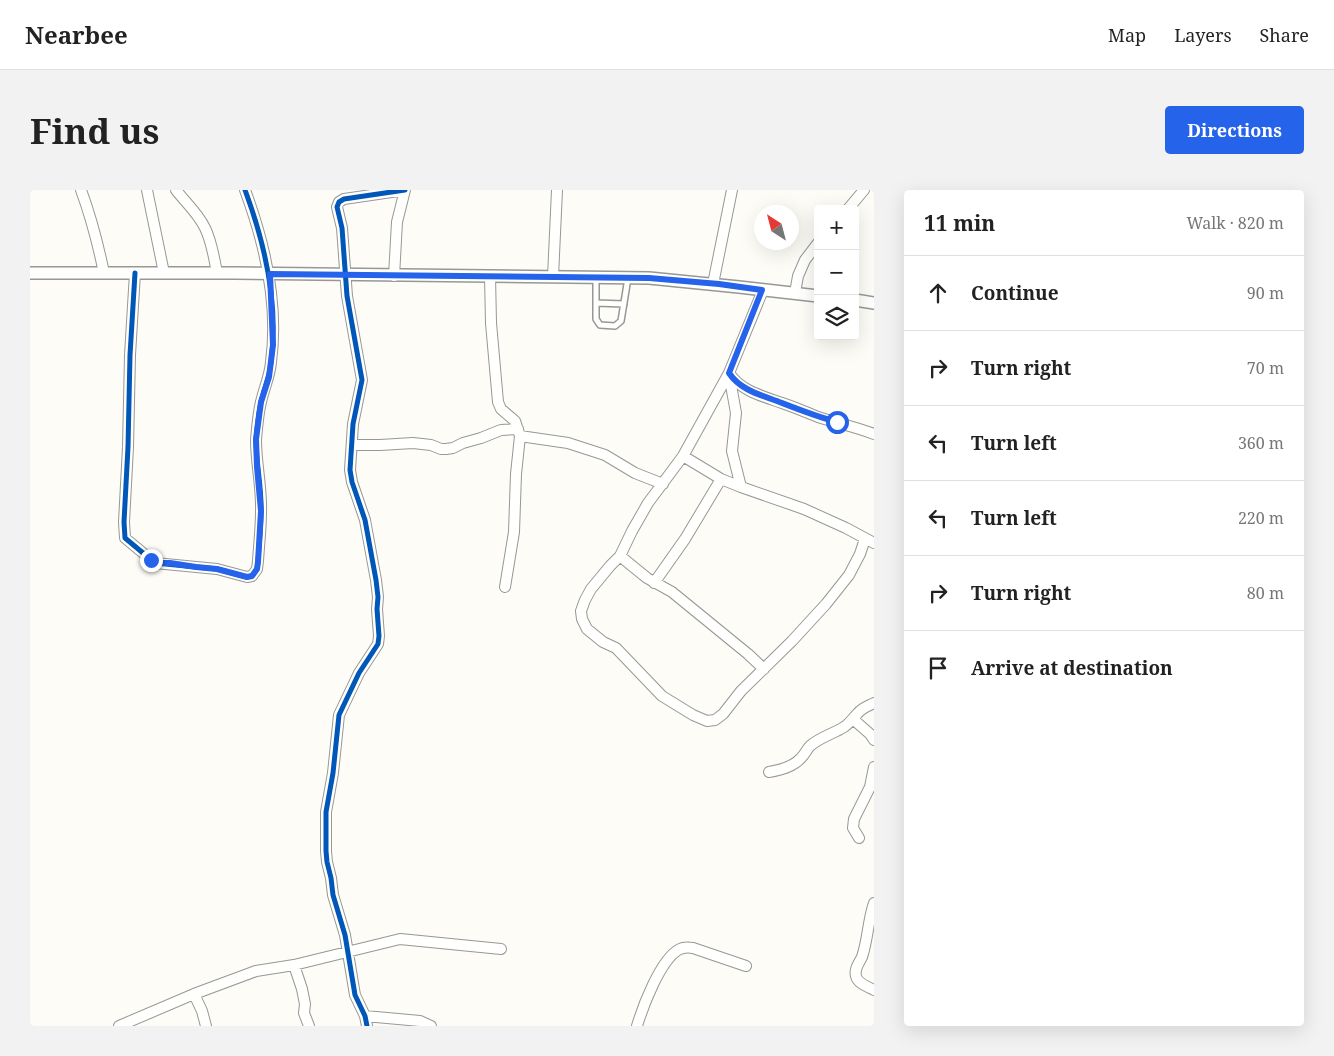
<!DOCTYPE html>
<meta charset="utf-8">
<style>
body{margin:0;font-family:"Noto Serif",serif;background:#f2f2f2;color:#222}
.controls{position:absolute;right:15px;top:15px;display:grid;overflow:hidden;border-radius:5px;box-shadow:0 5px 20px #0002}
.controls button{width:45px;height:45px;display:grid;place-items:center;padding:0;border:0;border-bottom:1px solid #e0e0e0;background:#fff;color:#222;font:25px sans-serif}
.compass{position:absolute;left:724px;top:15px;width:45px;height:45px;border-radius:50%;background:#fff;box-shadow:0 5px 20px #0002;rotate:324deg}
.stop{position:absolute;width:15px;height:15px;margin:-11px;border:4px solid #2563eb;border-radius:50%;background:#fff}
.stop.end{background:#2563eb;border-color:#fff;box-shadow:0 1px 5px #0008}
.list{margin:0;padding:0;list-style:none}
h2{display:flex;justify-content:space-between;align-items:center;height:65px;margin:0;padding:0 20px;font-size:21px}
h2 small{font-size:16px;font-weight:400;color:#767676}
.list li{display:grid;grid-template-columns:32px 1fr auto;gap:15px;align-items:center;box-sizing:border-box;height:75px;padding:0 20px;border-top:1px solid #e0e0e0}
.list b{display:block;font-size:19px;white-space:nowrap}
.list em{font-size:16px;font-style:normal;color:#767676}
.icon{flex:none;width:28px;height:28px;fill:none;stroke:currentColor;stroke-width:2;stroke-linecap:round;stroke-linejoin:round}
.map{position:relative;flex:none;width:844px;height:836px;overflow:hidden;border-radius:5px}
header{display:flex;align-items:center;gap:30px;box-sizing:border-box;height:70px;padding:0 25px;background:#fff;border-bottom:1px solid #e0e0e0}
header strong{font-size:24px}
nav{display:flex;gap:28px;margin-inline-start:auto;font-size:18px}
.intro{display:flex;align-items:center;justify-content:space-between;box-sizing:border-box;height:120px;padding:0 30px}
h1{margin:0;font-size:35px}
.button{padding:12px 22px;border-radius:5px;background:#2563eb;color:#fff;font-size:18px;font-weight:700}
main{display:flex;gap:30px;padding:0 30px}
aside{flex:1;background:#fff;border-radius:5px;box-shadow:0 5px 20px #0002}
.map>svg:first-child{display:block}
</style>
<header>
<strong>Nearbee</strong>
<nav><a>Map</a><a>Layers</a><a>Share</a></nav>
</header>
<div class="intro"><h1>Find us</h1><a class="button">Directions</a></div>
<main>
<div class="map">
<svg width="844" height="836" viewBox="0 0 844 836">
<rect width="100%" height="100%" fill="#fdfcf7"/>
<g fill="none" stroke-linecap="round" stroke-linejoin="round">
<defs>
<path id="service" d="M566 88V129L570 135 585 136 591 131 598 88
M566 113 594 114"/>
<path id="minor" d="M51 0C61 27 68 54 74 83
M117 0 134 83
M146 0C156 13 168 23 175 38 182 52 184 68 187 83
M818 19 834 0
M105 83 100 165 98 257 94 332 95 348 125 373 187 379 217 387 222 386 227 379 228 371C229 355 231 338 231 322 232 298 226 274 226 250 227 238 228 224 231 212 234 198 240 186 241 172 249 113 235 54 215 0
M364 86 367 32 375 0
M460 86 461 133 468 212 471 219 485 231 490 246 486 284 484 342 475 397
M523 87 527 0
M683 94 702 0
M733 100 699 183 653 266 618 313 602 341 590 366 580 376 561 399 555 410 551 421 552 429 557 439 573 452 586 458 632 506 663 525 677 531 685 530 693 524 711 501 762 451 796 414 819 385 830 364 835 349
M765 103 768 86 775 70 788 53
M699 183C711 201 732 206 752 213 764 217 776 222 788 227 807 233 826 237 844 244
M699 184 706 223 702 261 711 297
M490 246 538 253 575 265 605 283 633 294
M322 255H350L383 253 401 255 411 259H416L423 258 433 253 451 248 471 240 488 239
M653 266 691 289 711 297 774 319 816 338 844 353
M590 366 617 388 642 402 718 464 734 479
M624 393 655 349 691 289
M824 530 840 544 844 550
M739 582C751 580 763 577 771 568 775 564 777 559 780 556 790 547 803 544 814 537 820 533 823 528 828 523 832 518 838 516 844 513
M829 648 823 638 824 629 840 597 844 577
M844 713C838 730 838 749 832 767 829 773 824 779 826 786 827 793 838 797 844 800
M264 775 272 799 275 814 274 823 279 836
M164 804 172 821 176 836
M335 826 390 831 401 836
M89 836 164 804 226 781 264 775 370 749 471 759
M337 836 335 826 325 805 315 745 303 705 301 688 297 672 296 661V622L303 583 309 525 329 483 348 454 349 446 347 419 348 407 346 390 335 330 322 292 320 280 323 234 332 190 317 106 312 38 307 17 309 12 314 9 375 0
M607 836C613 816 630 771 648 760 653 757 657 757 663 758L716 776"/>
<path id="tertiary" d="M0 83H205L619 88 709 97 788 106
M825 110 844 113"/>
</defs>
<!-- service casing -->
<use href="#service" stroke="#979795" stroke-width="8"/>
<!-- minor casing -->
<use href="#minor" stroke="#979795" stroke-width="12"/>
<!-- tertiary casing -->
<use href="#tertiary" stroke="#979795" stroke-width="14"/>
<!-- service -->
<use href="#service" stroke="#fffffe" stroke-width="5"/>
<!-- minor -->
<use href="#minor" stroke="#fffffe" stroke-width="10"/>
<!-- tertiary -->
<use href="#tertiary" stroke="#fffffe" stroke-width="11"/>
<defs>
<path id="cycleway" d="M105 83 100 165 98 257 94 332 95 348 125 373 187 379 217 387 222 386 227 379 228 371C229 355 231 338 231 322 232 298 226 274 226 250 227 238 228 224 231 212 234 198 240 186 241 172 249 113 235 54 215 0
M337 836 335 826 325 805 315 745 303 705 301 688 297 672 296 661V622L303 583 309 525 329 483 348 454 349 446 347 419 348 407 346 390 335 330 322 292 320 280 323 234 332 190 317 106 312 38 307 17 309 12 314 9 375 0"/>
</defs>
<!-- cycleway casing -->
<use href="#cycleway" stroke="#fff" stroke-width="8"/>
<!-- cycleway -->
<use href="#cycleway" stroke="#0057b8" stroke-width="5"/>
</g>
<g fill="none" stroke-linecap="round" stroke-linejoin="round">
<!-- route -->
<path stroke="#2563eb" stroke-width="6" d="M121 370 128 373H140L166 377 187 379 217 387 222 386 227 379 228 372 231 321 227 277 226 249 231 212 239 187 243 155 240 84 619 88 689 94 732 100 699 183C711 201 732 205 752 213 770 220 788 227 807 232"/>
</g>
</svg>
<div class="controls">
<button>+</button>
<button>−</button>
<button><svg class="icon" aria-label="layers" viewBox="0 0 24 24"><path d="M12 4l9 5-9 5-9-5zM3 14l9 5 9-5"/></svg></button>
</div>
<svg class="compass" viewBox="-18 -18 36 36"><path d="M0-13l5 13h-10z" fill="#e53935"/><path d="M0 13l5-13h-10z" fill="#767676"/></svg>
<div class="stop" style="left:807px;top:232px"></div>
<div class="stop end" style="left:121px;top:370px"></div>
</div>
<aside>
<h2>11 min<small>Walk · 820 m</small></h2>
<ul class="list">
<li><svg class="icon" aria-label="ahead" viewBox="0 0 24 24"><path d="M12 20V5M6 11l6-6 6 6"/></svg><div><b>Continue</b></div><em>90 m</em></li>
<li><svg class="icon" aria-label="right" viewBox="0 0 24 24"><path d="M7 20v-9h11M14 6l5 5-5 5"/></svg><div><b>Turn right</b></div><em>70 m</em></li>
<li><svg class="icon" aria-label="left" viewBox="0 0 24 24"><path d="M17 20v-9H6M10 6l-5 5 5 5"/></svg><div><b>Turn left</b></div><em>360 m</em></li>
<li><svg class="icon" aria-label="left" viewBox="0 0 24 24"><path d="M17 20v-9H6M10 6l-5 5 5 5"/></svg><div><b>Turn left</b></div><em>220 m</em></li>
<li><svg class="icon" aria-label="right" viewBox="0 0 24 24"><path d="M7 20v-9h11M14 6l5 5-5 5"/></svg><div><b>Turn right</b></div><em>80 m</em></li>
<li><svg class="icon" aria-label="arrive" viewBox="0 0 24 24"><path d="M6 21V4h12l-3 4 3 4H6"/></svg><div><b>Arrive at destination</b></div></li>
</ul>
</aside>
</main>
